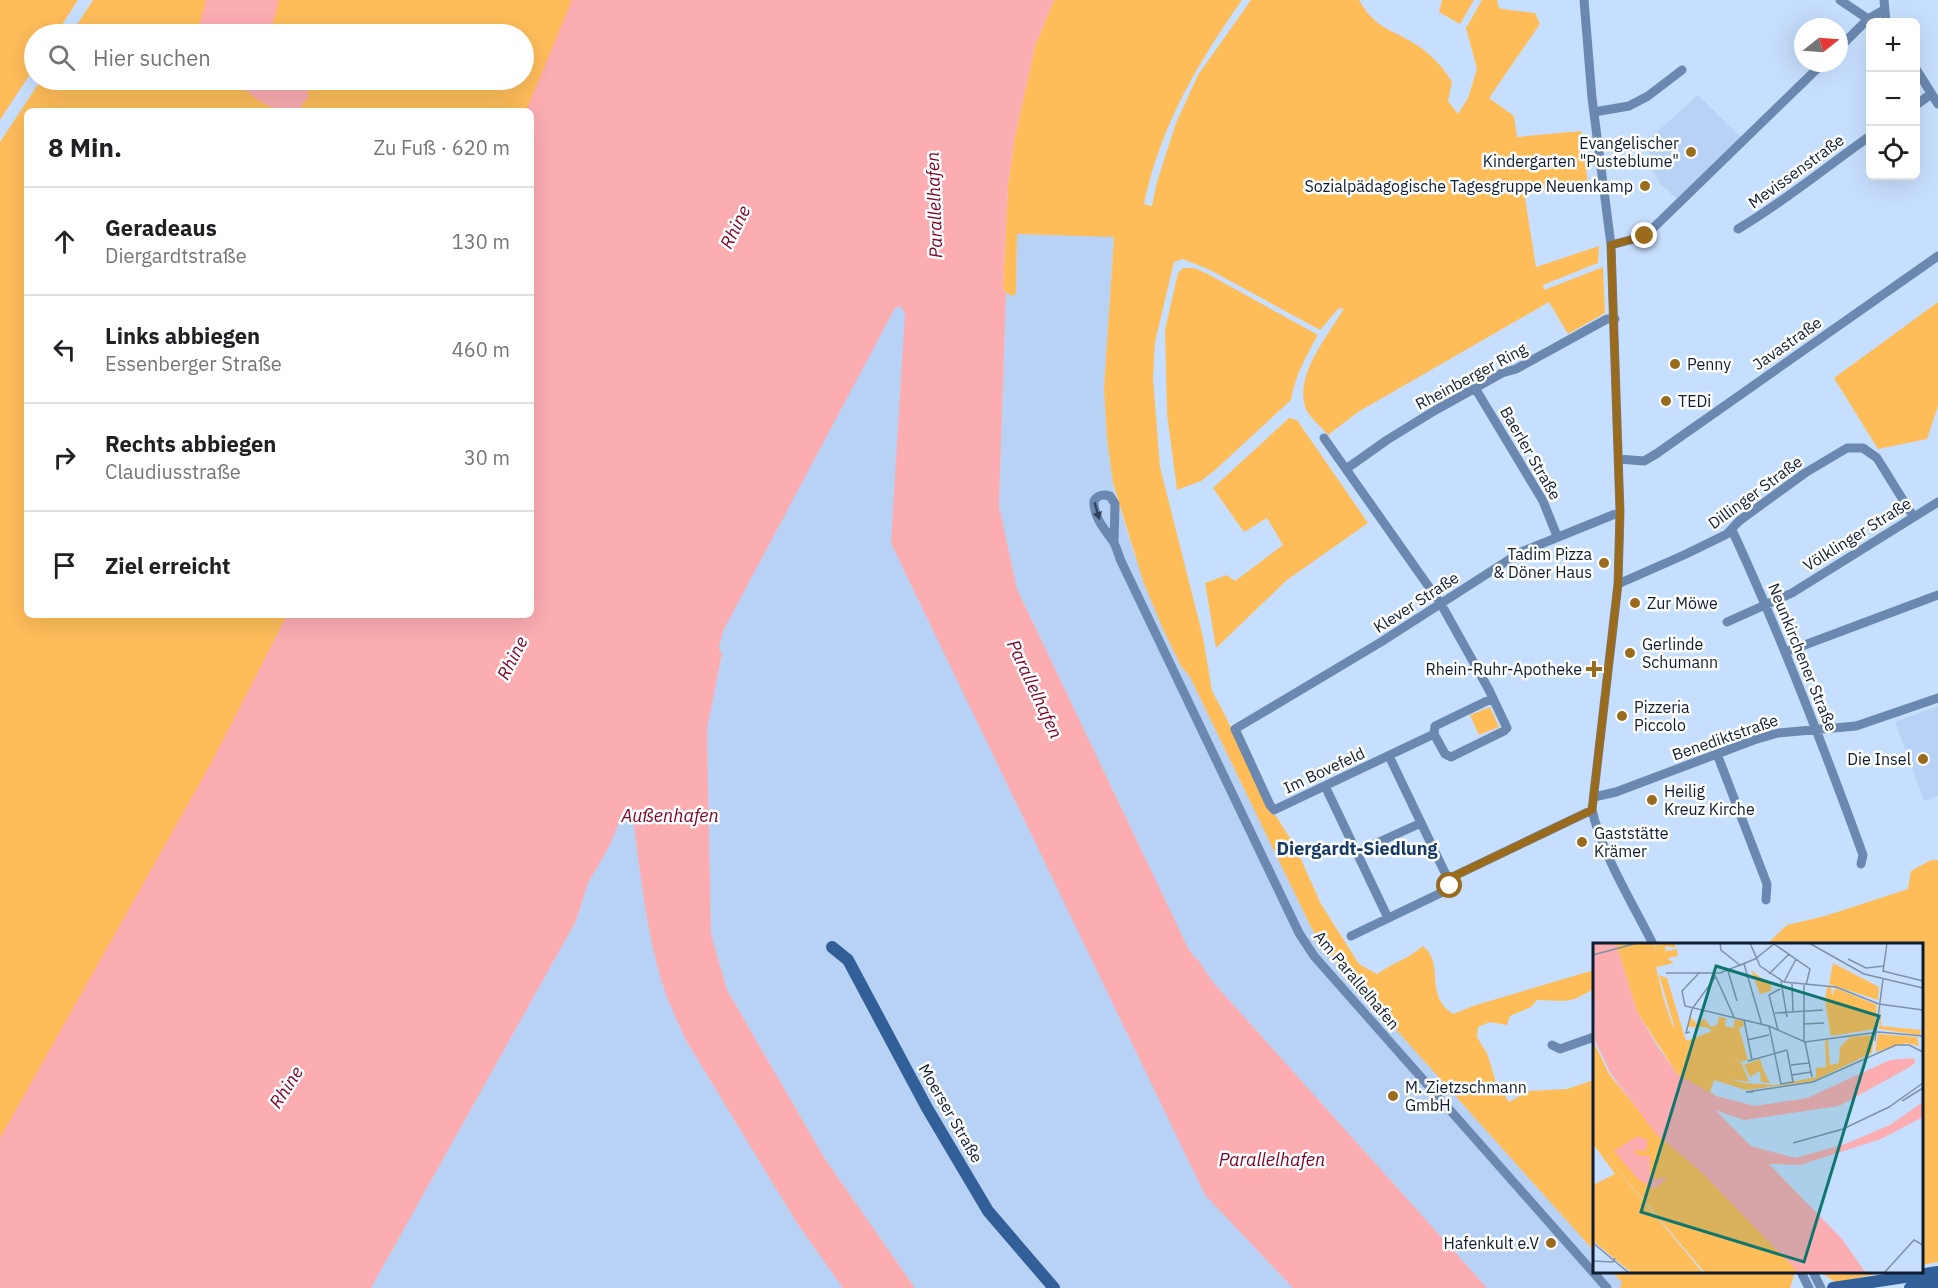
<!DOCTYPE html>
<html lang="de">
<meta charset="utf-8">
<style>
body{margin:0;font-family:"IBM Plex Sans",sans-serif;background:#f6f6f6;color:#202124}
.controls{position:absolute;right:18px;top:18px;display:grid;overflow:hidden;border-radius:9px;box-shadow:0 6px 24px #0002}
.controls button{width:54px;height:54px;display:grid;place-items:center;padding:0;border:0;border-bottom:2px solid #e0e0e0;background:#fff;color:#202124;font:30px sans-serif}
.compass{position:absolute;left:1794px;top:18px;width:54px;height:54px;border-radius:50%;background:#fff;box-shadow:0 6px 24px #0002;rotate:73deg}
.stop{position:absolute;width:18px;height:18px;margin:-14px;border:4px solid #9a6b1c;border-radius:50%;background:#fff}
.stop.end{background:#9a6b1c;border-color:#fff;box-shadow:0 2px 6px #0008}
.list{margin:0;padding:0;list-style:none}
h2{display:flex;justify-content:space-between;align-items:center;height:78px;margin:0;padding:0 24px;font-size:26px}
h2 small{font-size:20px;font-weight:400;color:#757577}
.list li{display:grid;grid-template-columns:39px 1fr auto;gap:18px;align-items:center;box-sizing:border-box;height:108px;padding:0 24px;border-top:2px solid #e0e0e0}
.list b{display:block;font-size:22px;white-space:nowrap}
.list p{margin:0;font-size:20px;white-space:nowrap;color:#757577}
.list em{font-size:20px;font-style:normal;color:#757577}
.icon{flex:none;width:33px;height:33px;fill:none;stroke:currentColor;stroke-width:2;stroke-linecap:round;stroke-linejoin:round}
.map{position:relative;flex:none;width:1938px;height:1288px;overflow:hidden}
.search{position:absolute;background:#fff;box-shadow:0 6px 24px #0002;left:24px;top:24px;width:510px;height:66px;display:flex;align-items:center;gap:15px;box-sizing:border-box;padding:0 21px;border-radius:33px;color:#757577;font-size:22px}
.panel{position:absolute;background:#fff;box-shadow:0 6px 24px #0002;left:24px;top:108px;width:510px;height:510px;border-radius:9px}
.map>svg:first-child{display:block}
</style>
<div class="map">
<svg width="1938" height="1288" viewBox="0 0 1938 1288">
<rect width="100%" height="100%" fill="#c7dffe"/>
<!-- built -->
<path fill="#b8d2f5" d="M1698 95 1744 140 1681 202 1660 184 1650 163 1649 139Z
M1017 234 1114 236 1104 387 1107 438 1114 491 1134 554 1181 666 1190 677 1312 929 1324 949 1594 1251V1272H1612L1622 1282 1620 1288H1487L1212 981 1198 959H1196L1188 948 1017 589 999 506 1006 293H1016Z
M900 306 905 313 1205 1195 1293 1288H915L825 1159 727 990 711 934 707 729 722 655 718 647 723 631 790 503 895 308Z
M1938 706V796L1924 801 1895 722Z
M623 819 630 821 634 825 654 952 663 987 674 1013 687 1042 797 1223 843 1288H371L576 921 588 883 609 847 619 823Z"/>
<!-- green -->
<path fill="#ffbd5a" d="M0 0H78L56 34H34V68L0 120Z
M93 0H590L531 111H27V615H302L0 1152V142L41 80H524V34H71Z
M1054 0H1242C1197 64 1160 127 1144 204L1152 206 1157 182 1176 123 1198 75 1251 0H1359C1375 29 1392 29 1417 45 1432 55 1443 67 1452 82L1448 101 1458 114 1468 98 1477 69 1466 28 1482 0H1497L1499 8 1503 9 1535 13 1540 24 1489 98 1514 116 1517 137 1581 131 1588 183 1524 192 1536 267 1599 246 1598 263 1543 285 1544 290 1603 267 1605 313 1568 334 1549 302 1358 412 1328 435C1322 427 1307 416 1305 406 1295 373 1329 335 1344 308L1338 309 1320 330 1210 270 1183 259 1174 262 1155 342 1153 378 1160 467 1203 637 1212 691 1226 717 1270 813 1276 816 1295 846 1321 904 1359 964 1377 974C1394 962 1407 960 1423 946 1446 966 1423 994 1453 1014L1476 1005 1594 970V989L1575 999 1564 1001 1537 1000 1531 1007 1510 1016 1507 1025 1490 1022 1478 1027 1477 1037 1487 1053 1496 1082 1509 1102 1529 1091 1567 1089 1594 1080V1251L1324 949 1312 929 1190 677 1181 666 1162 627 1143 581 1113 483 1107 438 1104 388 1114 237 1017 234 1016 293 1013 296 1006 293 1003 288 1008 185 1014 141 1035 46Z
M1442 0H1474L1460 24 1439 12Z
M1183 268H1194L1208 274 1318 335C1306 356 1295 376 1291 400L1214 471 1201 481 1177 490 1167 414 1165 330 1178 273Z
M1938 302V406L1927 439 1878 449 1834 378Z
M1289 418 1297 420 1368 523 1287 580 1216 648 1205 583 1227 575 1235 581 1283 545 1267 518 1244 532 1213 488Z
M1490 707 1499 727 1479 735 1470 715Z
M1931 860H1938V1262L1922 1265V944H1767L1787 925 1825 916 1908 889 1911 871Z
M1612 1272H1794L1795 1273 1790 1288H1620L1622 1282Z
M1821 1272H1888L1835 1282Z"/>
<!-- water -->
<path fill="#fbadb2" d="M206 0H279L270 34H197Z
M572 0H1054L1035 46 1014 141 1008 185 1003 288 1006 293 999 506 1017 589 1188 948 1196 959 1197 958 1212 981 1487 1288H1293L1205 1195 891 543 905 313 900 306 895 308 723 631 719 647 722 654 707 729 711 934 727 990 825 1159 915 1288H843L797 1223 687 1042C679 1024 669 1005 663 986 647 935 641 878 634 825L627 819 623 820 619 823 609 847 588 883 576 921 371 1288H0V1138L210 765 287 615H531V111H526Z
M234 80H305L309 97 297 111C266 111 256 99 234 80Z"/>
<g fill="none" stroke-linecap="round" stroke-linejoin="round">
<!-- street -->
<path stroke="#6b89b0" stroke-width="9" d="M1584 0 1592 98 1611 245 1620 512 1618 584 1592 810C1602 854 1633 904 1653 944
M1840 0 1868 19
M1884 0 1886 22
M1839 48 1868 19 1884 10
M1916 69 1938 104
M1916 105 1931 94
M1594 112 1629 106 1648 96 1682 70
M1738 229C1784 202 1826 167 1870 136
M1611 245 1645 236 1823 63
M1475 388 1543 501 1557 536
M1324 438 1441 604 1489 690 1507 728 1504 731 1451 757 1445 754 1434 734
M1619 459 1644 461 1656 454 1938 256
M1346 469 1387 440 1434 411 1502 373 1516 369 1607 319H1615
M1732 530C1781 636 1823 745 1863 855L1861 864
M1114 543 1115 504 1110 496C1104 494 1097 495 1094 501 1093 516 1104 529 1113 541 1116 546 1118 553 1120 559L1299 933 1314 956 1607 1288
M1618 584 1684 555 1727 534 1739 521 1805 473 1847 448H1863L1877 458 1913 516
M1727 622 1792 593 1938 502
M1786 652 1938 595
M1493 698 1435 726 1434 734 1274 810 1270 805 1235 729 1381 642 1521 552 1620 512
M1717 754 1767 884 1766 900
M1389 756 1448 879
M1325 786 1388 918
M1594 797 1616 792 1754 740 1778 733 1856 726 1938 698
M1357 852 1421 823
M1351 936 1449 889 1450 886 1448 879 1592 810
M1552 1045 1560 1049 1594 1037
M1801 1272 1809 1288
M1813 1272 1821 1288"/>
<!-- secondary -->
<path stroke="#325f98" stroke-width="12" d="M832 947 848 960 927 1108 988 1211 1054 1288
M1833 1288 1938 1272
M1910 1288 1938 1283"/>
</g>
<!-- one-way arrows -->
<defs><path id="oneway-solid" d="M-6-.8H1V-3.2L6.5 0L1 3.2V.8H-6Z" transform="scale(1.5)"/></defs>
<use fill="#2f435c" href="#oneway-solid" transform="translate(1097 511) rotate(74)"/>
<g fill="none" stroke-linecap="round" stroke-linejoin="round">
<!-- route -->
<path stroke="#9a6b1c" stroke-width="8" d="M1450 886 1448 879 1592 810 1618 584 1620 512 1611 245 1645 236"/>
</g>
<!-- markers -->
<g fill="#9a6b1c" stroke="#fefefe" stroke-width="2">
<circle cx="1691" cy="152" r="6"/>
<circle cx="1645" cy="186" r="6"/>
<circle cx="1675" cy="364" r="6"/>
<circle cx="1666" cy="401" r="6"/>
<circle cx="1604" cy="563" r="6"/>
<circle cx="1635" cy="603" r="6"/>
<circle cx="1630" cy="653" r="6"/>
<path d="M1591 660h6v6h6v6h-6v6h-6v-6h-6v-6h6z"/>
<circle cx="1622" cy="716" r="6"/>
<circle cx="1923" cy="759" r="6"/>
<circle cx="1652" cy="800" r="6"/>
<circle cx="1582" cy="842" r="6"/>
<circle cx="1393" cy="1096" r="6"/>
<circle cx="1551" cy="1243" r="6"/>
</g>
<g text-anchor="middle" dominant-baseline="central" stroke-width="5" stroke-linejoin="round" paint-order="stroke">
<!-- poi labels -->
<g font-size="16" fill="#0e1d2f" stroke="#fefefe" text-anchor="start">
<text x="1679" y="143" text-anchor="end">Evangelischer<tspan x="1679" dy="18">Kindergarten "Pusteblume"</tspan></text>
<text x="1633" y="186" text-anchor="end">Sozialpädagogische Tagesgruppe Neuenkamp</text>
<text x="1687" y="364">Penny</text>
<text x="1678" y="401">TEDi</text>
<text x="1592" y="554" text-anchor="end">Tadim Pizza<tspan x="1592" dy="18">&amp; Döner Haus</tspan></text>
<text x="1647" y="603">Zur Möwe</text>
<text x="1642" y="644">Gerlinde<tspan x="1642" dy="18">Schumann</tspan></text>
<text x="1582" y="669" text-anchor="end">Rhein-Ruhr-Apotheke</text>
<text x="1634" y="707">Pizzeria<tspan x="1634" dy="18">Piccolo</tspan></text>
<text x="1911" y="759" text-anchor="end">Die Insel</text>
<text x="1664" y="791">Heilig<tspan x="1664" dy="18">Kreuz Kirche</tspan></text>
<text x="1594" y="833">Gaststätte<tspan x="1594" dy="18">Krämer</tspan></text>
<text x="1405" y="1087">M. Zietzschmann<tspan x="1405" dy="18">GmbH</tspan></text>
<text x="1539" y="1243" text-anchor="end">Hafenkult e.V</text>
</g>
<!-- street labels -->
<g font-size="16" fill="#0e1d2f" stroke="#fefefe">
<text transform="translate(1796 171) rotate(-36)">Mevissenstraße</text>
<text transform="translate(1787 343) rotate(-35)">Javastraße</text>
<text transform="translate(1471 376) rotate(-28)">Rheinberger Ring</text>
<text transform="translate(1531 453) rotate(60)">Baerler Straße</text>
<text transform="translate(1755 492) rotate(-36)">Dillinger Straße</text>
<text transform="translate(1857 534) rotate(-32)">Völklinger Straße</text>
<text transform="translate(1416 602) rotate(-33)">Klever Straße</text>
<text transform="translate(1803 657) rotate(68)">Neunkirchener Straße</text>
<text transform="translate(1725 737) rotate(-19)">Benediktstraße</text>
<text transform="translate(1324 770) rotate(-25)">Im Bovefeld</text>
<text transform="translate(1357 980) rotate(50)">Am Parallelhafen</text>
<text transform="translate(951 1113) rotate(60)">Moerser Straße</text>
</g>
<!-- water labels -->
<g font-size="18" font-style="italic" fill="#7a0225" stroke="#fefefe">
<text transform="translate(934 205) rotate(-92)">Parallelhafen</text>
<text transform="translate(735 227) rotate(-64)">Rhine</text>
<text transform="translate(512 658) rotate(-63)">Rhine</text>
<text transform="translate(1035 689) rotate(65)">Parallelhafen</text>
<text x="670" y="815">Außenhafen</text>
<text transform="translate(286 1087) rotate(-57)">Rhine</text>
<text x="1272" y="1159">Parallelhafen</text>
</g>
<!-- neighbourhood labels -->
<g font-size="18" font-weight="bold" fill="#173a64" stroke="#fefefe">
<text x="1357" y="848">Diergardt-Siedlung</text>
</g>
</g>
<!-- overview -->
<g transform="translate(1593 943)">
<rect width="330" height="330" fill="#c7dffe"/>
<path d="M23 0H61L62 11V2L82 0V5L72 3 73 11V8L84 6 85 13 74 15 81 20 63 24 70 54 79 81 82 86 66 32 74 35 93 98 119 88 114 84H94L97 73 105 82 111 75 118 84 124 82 126 74 133 75 132 83 141 85V76L150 78 151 83 146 85 155 117 148 119 140 113 149 121 156 139 136 136 152 140 182 142 223 134V125L233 124 232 97H235L237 122 246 120 247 104 257 94 281 92 279 110 220 138 153 147 121 137 117 149 124 153 110 148 84 131 44 69ZM240 20 286 44 285 57 236 41ZM158 27 178 42V48L167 51ZM234 44H238L239 53 242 45 284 62 282 86 238 93 232 58ZM288 63V83L328 87 327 92 286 86ZM285 91 324 94 326 103 313 100 282 109ZM0 97 16 131 43 164 133 250 208 330H112L9 208 110 330H39L0 298V242L22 231 0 201ZM167 116 171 128 177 140 168 139 167 128 157 134 151 122Z" fill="#ffbd5a"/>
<path d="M0 0H23L44 69 65 104 84 131 123 153 162 163 214 155 297 117 321 115 322 120 317 124 246 163 151 177 122 167 158 203 202 215 252 201 297 182 330 159V174L288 196 207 222 176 221 249 296 273 330H206L106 227 63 191 18 131 2 98ZM43 194 52 195 55 201 52 208 41 207 44 212 57 213V233L65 237 69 234 74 236 61 246 44 235 21 208Z" fill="#fbadb2"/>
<path fill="none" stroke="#7d91ab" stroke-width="1.5" d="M127 0 128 7 148 23M157 0 167 23 191 39 243 44 286 61 330 67M216 0 271 31 330 45M181 1 217 26 213 42M0 12 44 0M255 16 273 25 291 23M151 21 169 82M135 28 144 58M290 28 330 38M107 29 89 48 92 63 176 83 212 99 286 89 330 93M290 29 294 0M73 30H127L162 16 181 1M176 31 196 11M122 32 141 74M188 38 194 74M191 39 203 16M199 41 200 68M182 70 230 67M151 77 159 117M210 81 231 80M176 83 188 141 200 139 194 107M185 87 176 52 187 46M97 89 93 90 99 66 123 33M154 97 176 92M211 98V42M282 98 290 36M212 99 219 134M155 118 194 107M198 122 216 120M199 132 218 129M160 149H153L220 139 303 102H316L330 109M309 158 330 145M200 200 250 186 296 164 330 140M0 300 36 330M0 318 20 319 22 315M291 330 321 297 330 302"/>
<path fill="#0f766e" fill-opacity="0.15" stroke="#0f766e" stroke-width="3" d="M123 23 286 73 211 319 48 269Z"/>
<rect width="330" height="330" fill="none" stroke="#0e1d2f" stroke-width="3"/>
</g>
</svg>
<div class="controls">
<button>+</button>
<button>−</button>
<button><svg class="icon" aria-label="locate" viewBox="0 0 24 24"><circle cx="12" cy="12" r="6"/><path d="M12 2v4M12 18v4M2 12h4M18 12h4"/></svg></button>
</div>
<svg class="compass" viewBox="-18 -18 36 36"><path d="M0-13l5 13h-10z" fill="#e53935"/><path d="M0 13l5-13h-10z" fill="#757577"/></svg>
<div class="stop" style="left:1450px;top:886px"></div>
<div class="stop end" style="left:1645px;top:236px"></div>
<div class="search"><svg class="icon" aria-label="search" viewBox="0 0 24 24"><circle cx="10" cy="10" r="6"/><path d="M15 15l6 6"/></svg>Hier suchen</div>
<section class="panel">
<h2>8 Min.<small>Zu Fuß · 620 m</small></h2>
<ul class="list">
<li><svg class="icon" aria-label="ahead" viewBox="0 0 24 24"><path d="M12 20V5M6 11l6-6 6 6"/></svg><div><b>Geradeaus</b><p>Diergardtstraße</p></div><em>130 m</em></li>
<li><svg class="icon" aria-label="left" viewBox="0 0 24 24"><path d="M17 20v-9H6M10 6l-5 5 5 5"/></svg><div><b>Links abbiegen</b><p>Essenberger Straße</p></div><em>460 m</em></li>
<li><svg class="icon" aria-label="right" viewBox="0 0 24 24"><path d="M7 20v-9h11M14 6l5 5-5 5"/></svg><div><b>Rechts abbiegen</b><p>Claudiusstraße</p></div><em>30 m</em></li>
<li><svg class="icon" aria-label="arrive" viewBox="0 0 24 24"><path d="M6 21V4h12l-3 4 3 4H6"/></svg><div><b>Ziel erreicht</b></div></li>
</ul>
</section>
</div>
